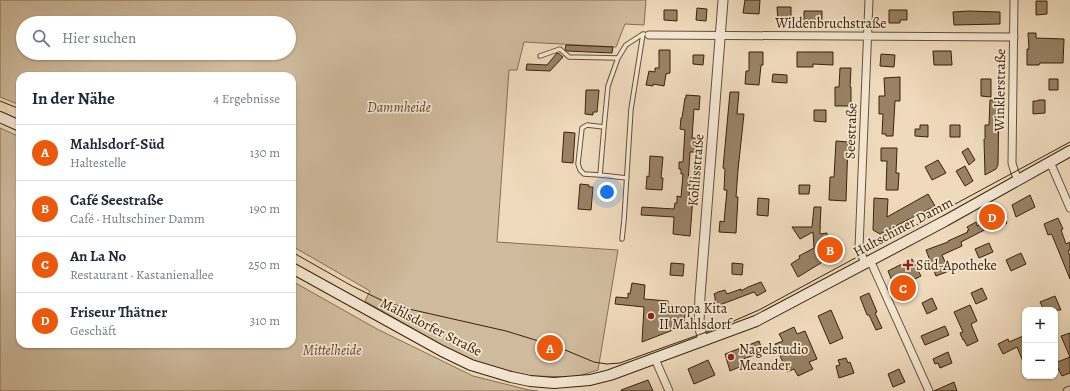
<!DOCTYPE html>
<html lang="de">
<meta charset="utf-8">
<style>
body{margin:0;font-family:Alegreya,serif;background:#f6f6f7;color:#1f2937}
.controls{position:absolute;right:12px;bottom:12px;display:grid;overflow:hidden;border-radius:8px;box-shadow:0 1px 3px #0004}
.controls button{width:36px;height:36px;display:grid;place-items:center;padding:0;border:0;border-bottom:1px solid #e0e1e3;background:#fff;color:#1f2937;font:20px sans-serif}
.you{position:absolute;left:607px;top:192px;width:14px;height:14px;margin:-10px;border:3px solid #fff;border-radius:50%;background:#1a73e8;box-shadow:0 0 0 6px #1a73e833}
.badge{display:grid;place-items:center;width:26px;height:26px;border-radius:50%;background:#ea580c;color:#fff;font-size:13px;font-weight:700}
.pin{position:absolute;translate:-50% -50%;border:2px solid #fff;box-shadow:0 1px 4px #0006}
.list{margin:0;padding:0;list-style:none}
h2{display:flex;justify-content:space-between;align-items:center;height:52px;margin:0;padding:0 16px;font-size:17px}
h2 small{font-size:13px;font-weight:400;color:#747a83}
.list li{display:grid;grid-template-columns:26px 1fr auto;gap:12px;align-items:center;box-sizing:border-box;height:56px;padding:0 16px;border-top:1px solid #e0e1e3}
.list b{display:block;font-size:15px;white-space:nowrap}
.list p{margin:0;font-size:13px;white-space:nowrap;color:#747a83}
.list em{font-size:13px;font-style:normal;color:#747a83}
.icon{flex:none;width:22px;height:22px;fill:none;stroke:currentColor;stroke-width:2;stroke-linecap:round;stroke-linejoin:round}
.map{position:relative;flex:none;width:1070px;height:391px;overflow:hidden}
.search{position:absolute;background:#fff;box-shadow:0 1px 3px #0004;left:16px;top:16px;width:280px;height:44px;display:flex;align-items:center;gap:10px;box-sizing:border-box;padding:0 14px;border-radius:22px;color:#747a83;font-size:15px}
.panel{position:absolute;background:#fff;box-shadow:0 1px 3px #0004;left:16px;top:72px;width:280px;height:276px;border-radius:12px}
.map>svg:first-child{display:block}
</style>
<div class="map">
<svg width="1070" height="391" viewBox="0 0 1070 391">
<rect width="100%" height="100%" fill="#efdabd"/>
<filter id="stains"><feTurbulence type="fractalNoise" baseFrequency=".005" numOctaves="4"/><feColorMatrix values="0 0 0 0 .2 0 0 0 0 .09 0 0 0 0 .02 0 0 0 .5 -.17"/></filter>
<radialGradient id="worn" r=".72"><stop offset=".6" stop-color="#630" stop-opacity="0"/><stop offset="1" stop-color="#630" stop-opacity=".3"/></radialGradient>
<!-- green -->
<path fill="#d0bb9e" stroke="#866f53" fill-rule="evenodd" d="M0 0H646L644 25 625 24 616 47 524 42 517 70H509L497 242 618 250 598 370 575 377 530 376 482 364 457 354 365 301 370 291 292 246V76H20V105L0 97ZM23 23H289V53H23Z
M0 128 20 137V344H292V281L377 329 473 376 529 390 538 391H0Z"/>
<!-- building -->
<path fill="#998266" stroke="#3b2308" d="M745 0H760L759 14 743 13Z
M1036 1H1047V14L1036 15Z
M777 7H791V22H778Z
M697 8 707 9 706 21 696 20Z
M664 10H677V21L664 20Z
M889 10H907V20H900V23H889Z
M804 11H822V24H804Z
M969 11 1000 12V24L954 25 953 12Z
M1028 33H1036V38L1064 39 1063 63H1040L1039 65H1027V49H1029Z
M566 45 613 47 612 53 567 51 565 50Z
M659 50H670V73L666 74 664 86 653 84V86L646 85 649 71 655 72V68H659Z
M933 51H951L952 65H934Z
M749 52H763V65H761L759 85 745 84 746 71H749Z
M797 52H833V65L813 64V67H797Z
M557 53H558L563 57 550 71 526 70 527 64 547 65Z
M881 54 895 55 894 67 880 66Z
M693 55H704L703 65 693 64Z
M840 68H851L850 87H851V106H835V87H839Z
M773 74 787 75V83L772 82Z
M900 77V101H895L893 136H886V134H882L883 114H879V96H885L884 78Z
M981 79H991V97L981 96Z
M1049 79H1058V90H1049Z
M586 90H599L597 112H593V115L585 114Z
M730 92H739L737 114H744L738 170 736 197H738L736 233 719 232 720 221 724 222 727 190H724L725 169 723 168Z
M686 95 700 96 699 110 694 109 692 138H698V152H690L688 184H690L689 197H693L690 236 673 234 674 217 641 215 642 207 674 209 675 203H677V196L681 197 683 174H681V169H679V162H683L685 130 680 129 681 118H682L685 98H686Z
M990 100H999L998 165 996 169 985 175 984 139 986 137H985V125H989Z
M1038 100H1045V113L1033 114V101H1037Z
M814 110H826V122L814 121Z
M920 125H928V137L915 136V129H920Z
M950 125H960V137H950Z
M564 132 575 133 573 163 562 162Z
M836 141 848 142 846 201 829 200 830 177H834Z
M881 148H897L896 173H899L898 190H886L887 161H881Z
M968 148 975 160 969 165 962 152Z
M650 156 663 157 661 178H663L662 190 646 189 647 176 649 177Z
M938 160 946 173 932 180 925 167Z
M965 166 973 181 965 186 956 171Z
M580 184 589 185V187H593L591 210 578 209Z
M799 185H810L809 194H799Z
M928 194 935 206 880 234 873 230 874 198 888 199 887 217Z
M1030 195 1035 207 1016 217 1012 205Z
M758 198 769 199 768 216 757 215Z
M814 207H821L820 227H821L820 228V234L827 233V239H839L840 249 837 253 798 277 791 264 800 258 799 256 814 248 813 232 800 239 792 227H812Z
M1001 211 1002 214 1004 212 1007 217 1005 219 1007 223 996 229 994 225 961 242 962 246 942 255 949 271 936 276 926 250 948 242V241L968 232 967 231 969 230 967 227 976 222 977 226 991 219 989 217Z
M1058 218 1063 229 1061 230 1066 244 1070 242V250L1068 251 1070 256V279L1052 235 1051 234 1048 235 1044 224Z
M989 243 993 252 979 258 975 249Z
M1021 253 1026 264 1011 271 1006 260Z
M912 259 921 276 911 281 916 292 900 300 888 271Z
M671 263 684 264 683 276 670 275Z
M732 263 743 264 742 275 732 274Z
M761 282 766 291 757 296 754 292 717 306 715 303V297L714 294 718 292 725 290 727 294 741 289V291L748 287Z
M632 283 645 285 644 299 668 301 667 312 685 313 684 326 681 328 674 327 673 330 642 342 644 307 615 304 616 297 628 298V293L630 294Z
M982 288 987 299 976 304 971 293Z
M869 293 877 312 875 313 882 328 876 330 869 315H867L860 297Z
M1055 296 1061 310H1044L1040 302Z
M932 298 937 309 927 314 922 303Z
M970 305 977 321 971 324 978 341 967 346 964 340H963L960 333 963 332 954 312Z
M831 310 843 338 830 344 818 316Z
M945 326 949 335 925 345 921 336Z
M794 327 797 334 805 331 817 359 809 362 813 369 798 376 794 369 787 372 775 344 783 341 779 334Z
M1070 333V373L1062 376 1055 363 1070 357 1061 336Z
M1023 336 1025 341V366L1017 347 1003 354 998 344 1008 339 1009 342Z
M759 341 763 352 740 360 742 366 730 371 725 354Z
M948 352 952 363 940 368 938 363 935 364 933 359Z
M846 358 848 363 850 362 854 373 839 378 836 366 840 365 838 360Z
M708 360 715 375 694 384 688 369Z
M899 369 905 382 893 387 888 374Z
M648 380 653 391H621V390Z
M954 382 957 391H934Z"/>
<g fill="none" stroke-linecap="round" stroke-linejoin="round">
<defs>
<path id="service" d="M540 56 560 49 569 57 618 58
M604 127 587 125 582 128 578 164 580 170 584 174 600 175 627 178
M600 175 604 127 608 86 618 58 626 45 643 34H644
M622 239 624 220 631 109 643 34"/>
<path id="minor" d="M1014 0 1012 163 1015 173 1019 180
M649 35 1014 37
M1050 162 1070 208
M870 260 929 391
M865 263 859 248 869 0
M655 359 669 391
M1067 391 1070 390"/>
<path id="tertiary" d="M703 341 699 324 700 296 723 0"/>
<path id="secondary" d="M0 117 20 126
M292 268 442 351 471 365 511 377 530 381 554 383 590 380 610 375 756 321 945 221 1070 151"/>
</defs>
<!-- service casing -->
<use href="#service" stroke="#685135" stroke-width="5.5"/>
<!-- minor casing -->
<use href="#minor" stroke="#685135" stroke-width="9"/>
<!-- tertiary casing -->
<use href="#tertiary" stroke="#685135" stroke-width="11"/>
<!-- secondary casing -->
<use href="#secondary" stroke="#3b2308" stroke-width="12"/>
<!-- service -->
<use href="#service" stroke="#f5e7d4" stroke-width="3.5"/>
<!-- minor -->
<use href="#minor" stroke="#f5e7d4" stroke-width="7"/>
<!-- tertiary -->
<use href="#tertiary" stroke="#f5e7d4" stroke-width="9"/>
<!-- secondary -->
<use href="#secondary" stroke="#f5e7d4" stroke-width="10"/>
<!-- tram -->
<path stroke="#3b2308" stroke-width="1" d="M0 101 20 109
M292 252 352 286 383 301 409 309 506 331 558 347 594 362 607 364 620 363 715 329 759 310 1070 142"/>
</g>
<!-- markers -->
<g fill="#8f2418" stroke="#f5e7d4" stroke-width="1.5">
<path d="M906 259h4v4h4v4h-4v4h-4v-4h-4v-4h4z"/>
<circle cx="651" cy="316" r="4"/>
<circle cx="731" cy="357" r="4"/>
</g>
<g text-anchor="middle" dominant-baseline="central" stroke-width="3.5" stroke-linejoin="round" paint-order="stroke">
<!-- street labels -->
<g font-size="14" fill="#3b2308" stroke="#f5e7d4">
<text x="831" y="23">Wildenbruchstraße</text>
<text transform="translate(1000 90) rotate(-89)">Winklerstraße</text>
<text transform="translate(851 131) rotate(-88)">Seestraße</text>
<text transform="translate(696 170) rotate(-85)">Kohlisstraße</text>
<text transform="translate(903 227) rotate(-28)">Hultschiner Damm</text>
<text transform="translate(431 327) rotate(27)">Mahlsdorfer Straße</text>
</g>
<!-- park labels -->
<g font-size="14" font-style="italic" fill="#60492e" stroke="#f5e7d4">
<text x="399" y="107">Dammheide</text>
<text x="332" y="350">Mittelheide</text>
</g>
<!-- poi labels -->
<g font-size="14" fill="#3b2308" stroke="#f5e7d4" text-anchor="start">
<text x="916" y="265">Süd-Apotheke</text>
<text x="659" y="308">Europa Kita<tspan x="659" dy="16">II Mahlsdorf</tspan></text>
<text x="739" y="349">Nagelstudio<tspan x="739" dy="16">Meander</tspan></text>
</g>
</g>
<rect width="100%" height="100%" filter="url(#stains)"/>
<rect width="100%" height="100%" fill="url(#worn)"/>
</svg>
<div class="controls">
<button>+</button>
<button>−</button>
</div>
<div class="you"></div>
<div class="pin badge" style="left:550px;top:348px">A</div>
<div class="pin badge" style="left:830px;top:250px">B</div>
<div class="pin badge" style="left:903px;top:288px">C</div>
<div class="pin badge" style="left:992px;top:217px">D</div>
<div class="search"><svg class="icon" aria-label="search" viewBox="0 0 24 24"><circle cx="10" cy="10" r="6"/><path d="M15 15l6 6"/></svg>Hier suchen</div>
<section class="panel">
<h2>In der Nähe<small>4 Ergebnisse</small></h2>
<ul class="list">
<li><span class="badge">A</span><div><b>Mahlsdorf-Süd</b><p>Haltestelle</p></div><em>130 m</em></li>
<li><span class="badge">B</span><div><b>Café Seestraße</b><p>Café · Hultschiner Damm</p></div><em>190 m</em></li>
<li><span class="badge">C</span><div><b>An La No</b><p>Restaurant · Kastanienallee</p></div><em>250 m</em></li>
<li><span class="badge">D</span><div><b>Friseur Thätner</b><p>Geschäft</p></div><em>310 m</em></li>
</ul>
</section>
</div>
